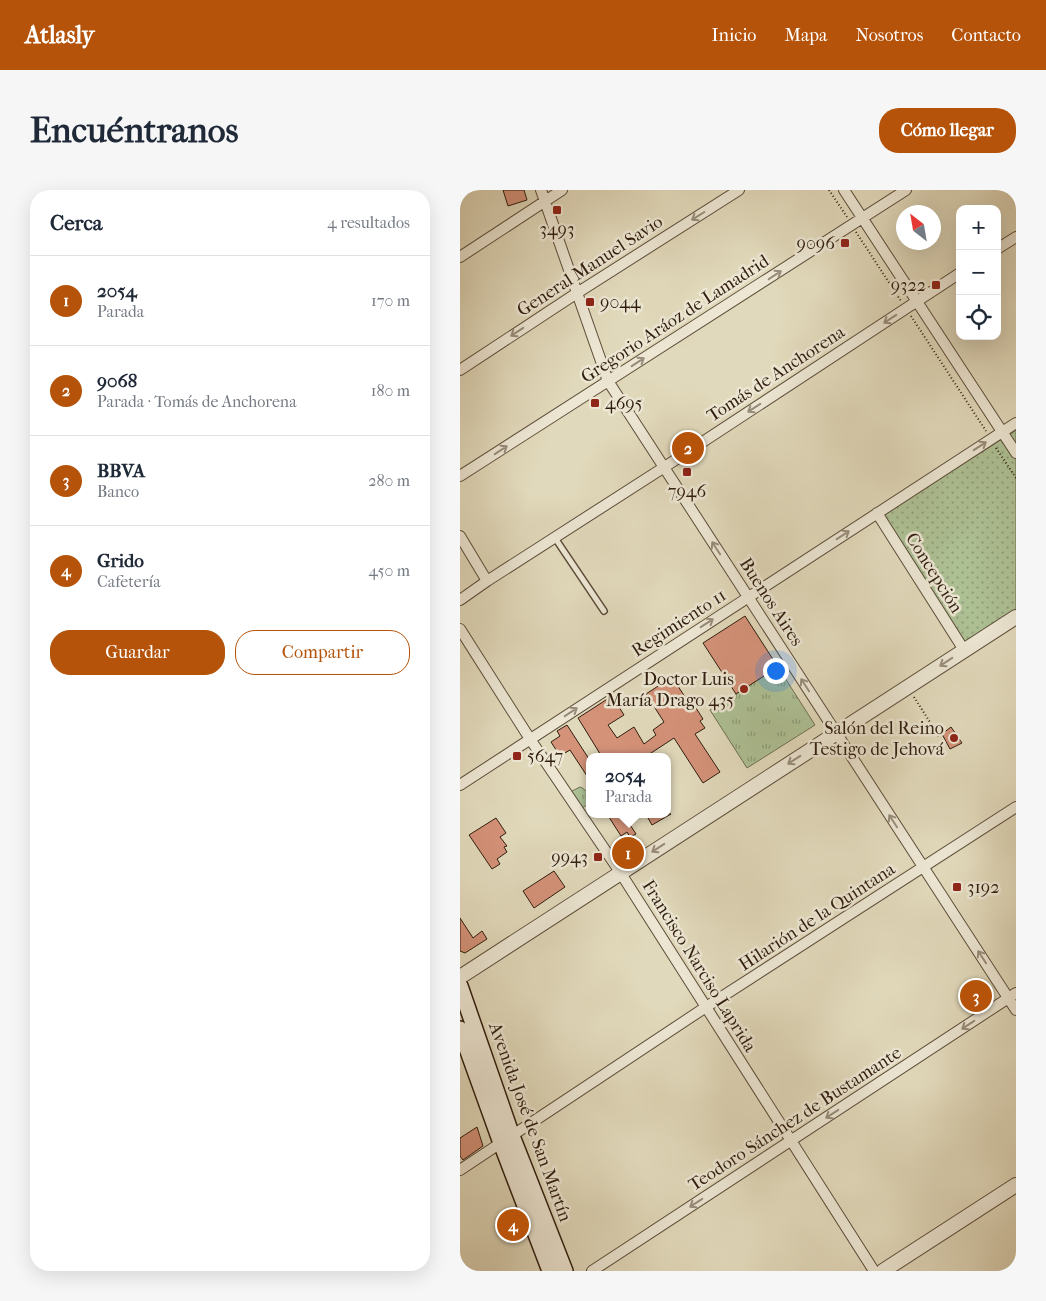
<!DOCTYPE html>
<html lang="es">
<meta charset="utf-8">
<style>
body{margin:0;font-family:"IM FELL French Canon",serif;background:#f6f6f7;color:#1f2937}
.controls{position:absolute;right:15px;top:15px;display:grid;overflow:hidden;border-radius:10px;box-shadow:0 5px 20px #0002}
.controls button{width:45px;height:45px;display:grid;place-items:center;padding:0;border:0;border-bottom:1px solid #e0e1e3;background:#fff;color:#1f2937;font:25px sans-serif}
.compass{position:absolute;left:436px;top:15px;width:45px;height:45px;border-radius:50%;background:#fff;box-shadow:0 5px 20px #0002;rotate:329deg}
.you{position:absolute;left:315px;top:480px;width:18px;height:18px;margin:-12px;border:4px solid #fff;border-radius:50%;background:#1a73e8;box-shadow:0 0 0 8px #1a73e833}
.badge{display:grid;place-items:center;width:32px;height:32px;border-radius:50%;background:#b45309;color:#fff;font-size:16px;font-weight:700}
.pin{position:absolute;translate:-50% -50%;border:2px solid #fff;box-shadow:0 1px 5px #0006}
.popup{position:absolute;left:126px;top:563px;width:85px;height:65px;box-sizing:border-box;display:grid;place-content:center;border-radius:10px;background:#fff;filter:drop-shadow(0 1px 4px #0005);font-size:16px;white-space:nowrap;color:#747a83}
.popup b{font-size:19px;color:#1f2937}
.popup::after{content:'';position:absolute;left:50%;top:100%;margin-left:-10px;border:10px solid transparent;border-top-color:#fff}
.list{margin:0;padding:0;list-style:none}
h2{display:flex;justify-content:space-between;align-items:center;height:65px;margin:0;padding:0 20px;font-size:21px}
h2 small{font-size:16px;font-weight:400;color:#747a83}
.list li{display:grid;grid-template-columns:32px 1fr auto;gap:15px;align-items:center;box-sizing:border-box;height:90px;padding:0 20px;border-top:1px solid #e0e1e3}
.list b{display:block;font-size:19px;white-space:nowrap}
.list p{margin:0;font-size:16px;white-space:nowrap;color:#747a83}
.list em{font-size:16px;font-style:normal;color:#747a83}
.actions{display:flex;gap:10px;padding:15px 20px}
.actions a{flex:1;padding:11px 0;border:1px solid #b45309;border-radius:20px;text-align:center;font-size:18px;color:#b45309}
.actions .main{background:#b45309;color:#fff}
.icon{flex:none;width:28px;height:28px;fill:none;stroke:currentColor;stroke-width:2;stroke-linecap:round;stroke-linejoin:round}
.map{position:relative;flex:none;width:556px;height:1081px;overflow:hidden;border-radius:20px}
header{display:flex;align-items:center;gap:30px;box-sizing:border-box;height:70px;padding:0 25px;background:#b45309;color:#fff}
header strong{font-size:24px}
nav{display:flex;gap:28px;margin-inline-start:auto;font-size:18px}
.intro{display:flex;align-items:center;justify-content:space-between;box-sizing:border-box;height:120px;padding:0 30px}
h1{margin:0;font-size:35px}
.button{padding:12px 22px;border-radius:20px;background:#b45309;color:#fff;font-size:18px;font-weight:700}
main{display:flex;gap:30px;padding:0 30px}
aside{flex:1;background:#fff;border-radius:20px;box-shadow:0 5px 20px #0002}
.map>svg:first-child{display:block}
</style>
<header>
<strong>Atlasly</strong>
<nav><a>Inicio</a><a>Mapa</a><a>Nosotros</a><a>Contacto</a></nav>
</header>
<div class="intro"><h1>Encuéntranos</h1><a class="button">Cómo llegar</a></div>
<main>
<aside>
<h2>Cerca<small>4 resultados</small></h2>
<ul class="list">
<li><span class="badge">1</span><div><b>2054</b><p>Parada</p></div><em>170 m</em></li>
<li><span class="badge">2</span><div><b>9068</b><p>Parada · Tomás de Anchorena</p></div><em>180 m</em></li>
<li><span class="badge">3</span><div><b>BBVA</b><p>Banco</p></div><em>280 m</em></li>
<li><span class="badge">4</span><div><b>Grido</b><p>Cafetería</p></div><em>450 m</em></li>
</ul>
<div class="actions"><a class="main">Guardar</a><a>Compartir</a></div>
</aside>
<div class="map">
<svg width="556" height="1081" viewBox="0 0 556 1081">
<defs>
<pattern id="grass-tufts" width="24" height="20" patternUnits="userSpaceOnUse" patternTransform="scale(1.25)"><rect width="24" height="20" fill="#adc094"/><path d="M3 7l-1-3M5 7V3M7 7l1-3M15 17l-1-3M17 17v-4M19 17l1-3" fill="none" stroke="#8d9b77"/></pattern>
<pattern id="park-dots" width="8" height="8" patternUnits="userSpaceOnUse" patternTransform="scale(1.25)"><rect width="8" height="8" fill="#adc094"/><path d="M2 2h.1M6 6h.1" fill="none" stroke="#8d9b77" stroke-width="1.8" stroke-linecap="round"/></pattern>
</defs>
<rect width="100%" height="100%" fill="#e1d9bb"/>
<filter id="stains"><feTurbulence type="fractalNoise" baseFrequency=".004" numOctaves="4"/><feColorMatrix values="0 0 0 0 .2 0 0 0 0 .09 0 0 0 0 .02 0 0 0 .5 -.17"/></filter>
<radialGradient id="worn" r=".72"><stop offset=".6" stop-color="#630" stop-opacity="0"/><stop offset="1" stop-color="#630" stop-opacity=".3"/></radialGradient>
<!-- grass -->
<path fill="url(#grass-tufts)" stroke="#6e6e51" d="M318 477 355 535 287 578 250 520Z
M120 597C126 599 133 608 128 614 128 615 121 618 121 619L110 602Z"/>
<!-- park -->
<path fill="url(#park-dots)" stroke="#6e6e51" d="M556 240V420L505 452 423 325Z"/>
<!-- building -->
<path fill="#d49279" stroke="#301d0e" d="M43 0H64L67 10 48 16Z
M285 426 318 477 276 504 243 453Z
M212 487 231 516 234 515 243 529 240 531 245 538 235 544 260 582 243 593 214 548 185 567H142L118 528 152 506 164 525 148 535 157 548 174 537 184 554 196 545 193 540 204 532 186 504Z
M107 535 129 569V589L110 560 100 566 91 552 100 546 97 541Z
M491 537 502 553 490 559 482 544Z
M147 624H163L176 644 170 647 167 642 161 646Z
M193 624H211L192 635 188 628Z
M36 628 46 643 40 647 47 656 44 657 47 662 37 669 40 674 32 679 9 645Z
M94 681 105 697 74 718 63 701Z
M0 728 13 748 22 741 27 749 5 763 0 761Z
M519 791 526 802 524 810 514 817 504 801Z
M17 937 23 956 3 970 0 966V948Z"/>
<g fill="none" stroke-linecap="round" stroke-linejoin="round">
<defs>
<path id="service" d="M95 348 144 421"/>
<path id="minor" d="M81 0 148 191 556 820
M384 0 556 263
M537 59 556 47
M0 67 102 0
M0 180 117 103 279 0
M0 286 446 0
M417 323 504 460
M0 346 27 391
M0 410 27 391 203 278 500 83
M0 439 70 549 160 682 414 1081
M0 595 556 233
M0 980 246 817 556 617
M132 1081 556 803"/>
<path id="tertiary" d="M0 787 556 427
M423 1081 556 995"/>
<path id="secondary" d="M0 796 52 946 105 1081
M0 839 41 953 90 1081"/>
</defs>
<!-- service casing -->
<use href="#service" stroke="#5c4c39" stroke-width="8"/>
<!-- minor casing -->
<use href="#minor" stroke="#5c4c39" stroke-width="12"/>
<!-- tertiary casing -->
<use href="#tertiary" stroke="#5c4c39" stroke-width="16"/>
<!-- secondary casing -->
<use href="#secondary" stroke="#301d0e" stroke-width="18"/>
<!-- path -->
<path stroke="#301d0e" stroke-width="2" stroke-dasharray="1 2.5" stroke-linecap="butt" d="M369 0 387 27
M396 42 441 111
M451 126 526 241
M536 258 556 288
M454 507 480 548"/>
<!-- service -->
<use href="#service" stroke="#ece6d3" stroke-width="5"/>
<!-- minor -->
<use href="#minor" stroke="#ece6d3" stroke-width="10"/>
<!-- tertiary -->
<use href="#tertiary" stroke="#ece6d3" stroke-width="14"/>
<!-- secondary -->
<use href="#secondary" stroke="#ece6d3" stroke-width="15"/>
</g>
<!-- one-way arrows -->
<defs><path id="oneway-shaft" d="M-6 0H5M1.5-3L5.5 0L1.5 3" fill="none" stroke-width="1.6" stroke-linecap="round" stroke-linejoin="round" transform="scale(1.25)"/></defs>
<g stroke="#978c7a">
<use href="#oneway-shaft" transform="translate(238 26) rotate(148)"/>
<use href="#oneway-shaft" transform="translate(315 85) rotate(-33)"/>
<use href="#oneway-shaft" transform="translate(430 129) rotate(147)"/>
<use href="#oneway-shaft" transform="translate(57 142) rotate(147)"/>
<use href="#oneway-shaft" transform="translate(178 172) rotate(-33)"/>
<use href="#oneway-shaft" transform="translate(294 218) rotate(147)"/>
<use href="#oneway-shaft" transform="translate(520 256) rotate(-33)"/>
<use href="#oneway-shaft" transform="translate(41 260) rotate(-33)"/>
<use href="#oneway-shaft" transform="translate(383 345) rotate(-33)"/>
<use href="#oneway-shaft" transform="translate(256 358) rotate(-123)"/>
<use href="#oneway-shaft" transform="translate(247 433) rotate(-33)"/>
<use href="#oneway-shaft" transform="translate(486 472) rotate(147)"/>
<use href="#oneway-shaft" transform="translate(345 495) rotate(-123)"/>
<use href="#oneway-shaft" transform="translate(111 522) rotate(-33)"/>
<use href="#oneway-shaft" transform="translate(334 570) rotate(147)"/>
<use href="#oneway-shaft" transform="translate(433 631) rotate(-123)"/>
<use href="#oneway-shaft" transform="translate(198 658) rotate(147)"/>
<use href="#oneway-shaft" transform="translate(522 767) rotate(-123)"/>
<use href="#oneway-shaft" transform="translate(508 835) rotate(147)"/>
<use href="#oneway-shaft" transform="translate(372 924) rotate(147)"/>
<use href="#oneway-shaft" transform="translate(236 1013) rotate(147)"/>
</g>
<!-- markers -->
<g fill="#8f2418" stroke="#ece6d3" stroke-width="2">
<rect x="92" y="15" width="10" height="10" rx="2.5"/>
<rect x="380" y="48" width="10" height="10" rx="2.5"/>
<rect x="471" y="90" width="10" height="10" rx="2.5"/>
<rect x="125" y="107" width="10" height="10" rx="2.5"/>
<rect x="130" y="208" width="10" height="10" rx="2.5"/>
<rect x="222" y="277" width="10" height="10" rx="2.5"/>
<circle cx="284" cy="499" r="5"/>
<circle cx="494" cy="548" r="5"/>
<rect x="52" y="561" width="10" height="10" rx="2.5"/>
<rect x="133" y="662" width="10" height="10" rx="2.5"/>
<rect x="492" y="692" width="10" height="10" rx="2.5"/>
</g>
<g text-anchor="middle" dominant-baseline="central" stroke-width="5" stroke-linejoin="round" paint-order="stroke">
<!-- poi labels -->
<g font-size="18" fill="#301d0e" stroke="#ece6d3" text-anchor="end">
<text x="97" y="39" text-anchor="middle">3493</text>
<text x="375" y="53">9096</text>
<text x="466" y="95">9322</text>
<text x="140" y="112" text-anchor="start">9044</text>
<text x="145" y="213" text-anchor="start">4695</text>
<text x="227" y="301" text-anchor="middle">7946</text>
<text x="274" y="489">Doctor Luis<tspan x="274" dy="21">María Drago 435</tspan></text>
<text x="484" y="538">Salón del Reino<tspan x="484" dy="21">Testigo de Jehová</tspan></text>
<text x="67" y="566" text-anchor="start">5647</text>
<text x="128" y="667">9943</text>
<text x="507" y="697" text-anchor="start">3192</text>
</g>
<!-- street labels -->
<g font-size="18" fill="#301d0e" stroke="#ece6d3">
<text transform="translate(130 76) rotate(-33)">General Manuel Savio</text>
<text transform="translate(215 129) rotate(-33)">Gregorio Aráoz de Lamadrid</text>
<text transform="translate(316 184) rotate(-33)">Tomás de Anchorena</text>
<text transform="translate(474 383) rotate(58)">Concepción</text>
<text transform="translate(311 412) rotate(57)">Buenos Aires</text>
<text transform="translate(219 433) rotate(-33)">Regimiento 11</text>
<text transform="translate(357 727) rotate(-33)">Hilarión de la Quintana</text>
<text transform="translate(239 776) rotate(58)">Francisco Narciso Laprida</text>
<text transform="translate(335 929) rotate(-33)">Teodoro Sánchez de Bustamante</text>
<text transform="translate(70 932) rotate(70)">Avenida José de San Martín</text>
</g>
</g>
<rect width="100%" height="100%" filter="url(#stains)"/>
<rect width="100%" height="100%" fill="url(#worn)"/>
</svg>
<div class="controls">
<button>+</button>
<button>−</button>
<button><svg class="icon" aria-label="locate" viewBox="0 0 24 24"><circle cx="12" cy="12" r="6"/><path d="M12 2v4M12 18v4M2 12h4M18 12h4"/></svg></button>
</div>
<svg class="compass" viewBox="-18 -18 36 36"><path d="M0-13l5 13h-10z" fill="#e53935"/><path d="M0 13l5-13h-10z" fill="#747a83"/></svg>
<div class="you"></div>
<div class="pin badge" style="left:168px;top:663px">1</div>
<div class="popup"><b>2054</b>Parada</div>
<div class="pin badge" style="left:228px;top:258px">2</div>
<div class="pin badge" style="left:516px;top:806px">3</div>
<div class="pin badge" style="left:53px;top:1035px">4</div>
</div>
</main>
